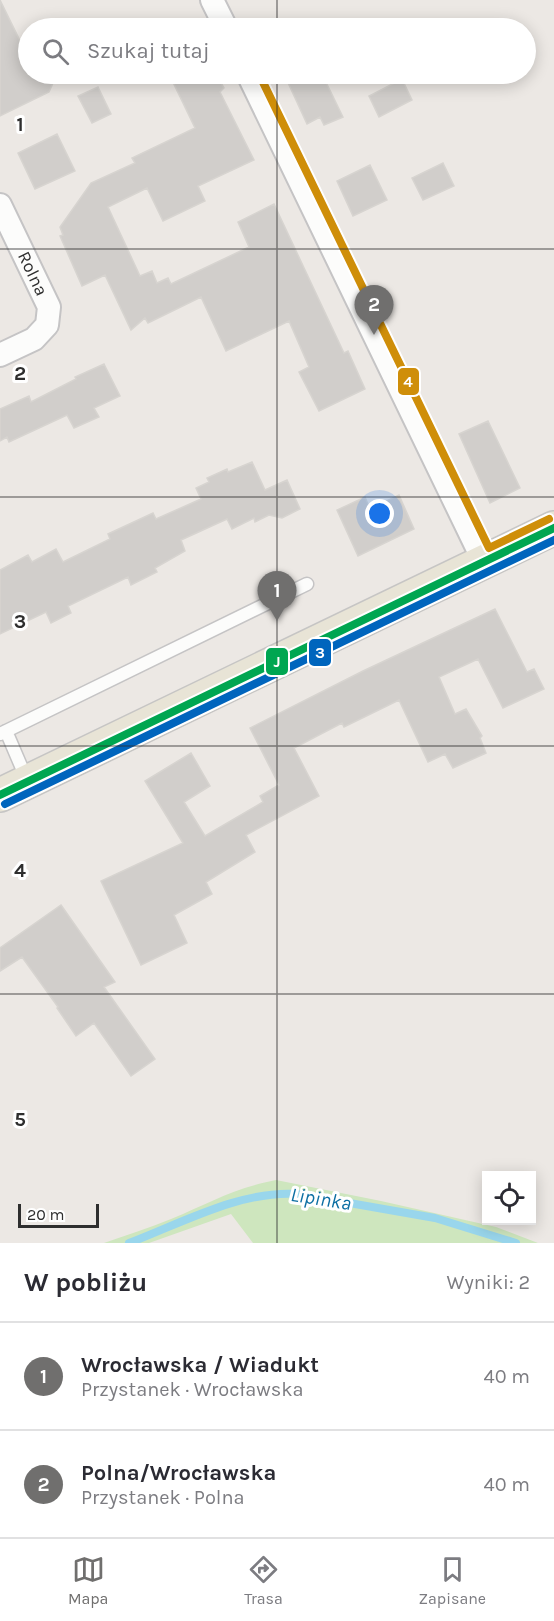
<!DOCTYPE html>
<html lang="pl">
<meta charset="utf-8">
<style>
body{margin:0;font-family:Karla,sans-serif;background:#f7f7f7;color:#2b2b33}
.controls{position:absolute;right:18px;bottom:18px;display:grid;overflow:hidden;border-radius:0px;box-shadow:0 3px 15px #0003}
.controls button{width:54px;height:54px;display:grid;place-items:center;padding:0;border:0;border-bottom:2px solid #e1e1e2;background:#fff;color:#2b2b33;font:30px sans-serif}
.scale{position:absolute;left:18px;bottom:15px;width:81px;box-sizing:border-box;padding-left:6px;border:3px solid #2e2e2e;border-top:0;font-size:16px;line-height:21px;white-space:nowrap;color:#2e2e2e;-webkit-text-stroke:4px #fff;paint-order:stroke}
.you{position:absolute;left:380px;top:514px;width:21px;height:21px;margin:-15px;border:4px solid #fff;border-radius:50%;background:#1a73e8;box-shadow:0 0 0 9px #1a73e833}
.badge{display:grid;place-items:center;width:39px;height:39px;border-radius:50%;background:#706f6e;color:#fff;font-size:20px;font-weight:700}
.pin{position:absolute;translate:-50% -50px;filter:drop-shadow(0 2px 3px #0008)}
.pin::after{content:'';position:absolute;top:32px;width:21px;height:18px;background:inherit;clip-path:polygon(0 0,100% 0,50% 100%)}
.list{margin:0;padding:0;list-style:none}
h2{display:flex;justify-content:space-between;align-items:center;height:78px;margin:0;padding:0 24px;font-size:26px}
h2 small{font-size:20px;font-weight:400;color:#7c7c81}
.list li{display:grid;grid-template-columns:39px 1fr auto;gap:18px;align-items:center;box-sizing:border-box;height:108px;padding:0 24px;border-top:2px solid #e1e1e2}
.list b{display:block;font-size:22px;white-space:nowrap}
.list p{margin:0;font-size:20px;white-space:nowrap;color:#7c7c81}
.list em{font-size:20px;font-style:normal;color:#7c7c81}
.icon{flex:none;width:33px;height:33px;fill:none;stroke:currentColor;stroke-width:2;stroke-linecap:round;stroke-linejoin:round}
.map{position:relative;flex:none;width:554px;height:1243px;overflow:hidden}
.search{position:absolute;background:#fff;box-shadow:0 3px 15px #0003;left:18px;right:18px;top:18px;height:66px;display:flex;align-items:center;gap:15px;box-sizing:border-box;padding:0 21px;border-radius:33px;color:#7c7c81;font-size:22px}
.sheet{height:294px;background:#fff}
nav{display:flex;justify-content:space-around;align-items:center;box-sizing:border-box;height:84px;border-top:2px solid #e1e1e2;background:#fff;font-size:16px;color:#7c7c81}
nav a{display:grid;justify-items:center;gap:3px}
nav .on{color:#706f6e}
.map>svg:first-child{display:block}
</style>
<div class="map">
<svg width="554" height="1243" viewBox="0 0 554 1243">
<rect width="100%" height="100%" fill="#ece8e4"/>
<!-- green -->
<path fill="#cee6be" d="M276 1180 381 1201 496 1227 538 1243H253L231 1214 149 1243H104C126 1235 149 1228 171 1219 209 1203 234 1188 276 1180Z"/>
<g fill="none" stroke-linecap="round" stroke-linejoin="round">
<!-- stream -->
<path stroke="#99d6ec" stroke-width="8" d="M129 1243C182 1223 241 1190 298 1194L435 1218 516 1243"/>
</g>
<!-- building -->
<path fill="#d1cecb" stroke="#d7d4d0" stroke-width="1.5" d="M0 0 28 57V74H57L49 92 0 116Z
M169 74H211L213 76H217L224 88 220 92 254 160 198 186 205 201 163 221 147 188 108 207 140 276 152 271 157 283 168 278 171 284 249 247 238 222 274 204 344 353 348 351 365 389 319 411 299 372 309 367 289 321 226 351 201 297 148 323 145 318 131 330 105 275 82 286 60 236 63 235 60 227 91 183 135 163 132 158 195 128Z
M284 74H322L343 117 324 125 320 117 307 124Z
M402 79 412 100 379 117 369 96Z
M98 87 111 114 92 123 78 96Z
M57 134 75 171 35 189 18 153Z
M443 163 454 186 423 200 412 178Z
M370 165 387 200 353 216 337 181Z
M104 364 120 396 94 408 99 417 74 428 67 415 9 442 7 437 0 441V409L29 396 31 402 76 379 75 377Z
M488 421 520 488 490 503 459 434Z
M252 462 265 490 287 480 300 509 282 518 269 515 255 522 254 518 232 529 227 519 181 540 185 551 155 568 157 572 131 585 128 577 68 606 71 613 51 623 46 612 0 634V570L28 555 32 562 56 549 63 562 110 539 108 534 153 513 156 519 201 499 196 488 209 482 207 478 227 469 228 472Z
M399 495 414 529 358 556 337 510 365 497 370 509Z
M495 609 527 672 534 669 544 689 503 708 478 659 439 677 455 714 466 709 482 736 480 738 486 753 453 768 445 754 428 762 399 700 344 727 342 723 294 748 319 796 246 835 255 852 206 882 212 894 174 915 187 943 141 965 101 881 183 843 145 781 191 753 210 786 184 802 205 836 263 802 260 796 279 785 250 728 363 671Z
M61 905 115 982 104 987 155 1059 131 1076 94 1023 76 1036 57 1008 58 1007 22 957 0 971V948Z"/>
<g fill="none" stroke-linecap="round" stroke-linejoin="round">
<defs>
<path id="lane" d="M6 731 27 780
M0 734 307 584"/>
<g id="street">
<path d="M212 0 226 28"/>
<path d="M248 74 484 562"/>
<path id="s1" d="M0 205 49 307 47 325 34 339 0 355"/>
</g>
<path id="primary" d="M0 795 554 528"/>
</defs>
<!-- lane casing -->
<use href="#lane" stroke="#c5c4c5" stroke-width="15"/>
<!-- street casing -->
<use href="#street" stroke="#c5c4c5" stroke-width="26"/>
<!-- primary casing -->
<use href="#primary" stroke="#c6c5c4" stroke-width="36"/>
<!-- lane -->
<use href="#lane" stroke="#fcfcfb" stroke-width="12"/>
<!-- street -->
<use href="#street" stroke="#fcfcfb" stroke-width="22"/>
<!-- primary -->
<use href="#primary" stroke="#e8e4d6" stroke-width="33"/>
<defs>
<path id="bus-1" d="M0 795 554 528"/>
<path id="bus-2" d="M5 804 554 540"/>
<path id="bus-3" d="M259 74 489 548 549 519"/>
</defs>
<!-- bus-1 casing -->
<use href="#bus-1" stroke="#fff" stroke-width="12"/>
<!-- bus-2 casing -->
<use href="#bus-2" stroke="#fff" stroke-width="12"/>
<!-- bus-3 casing -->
<use href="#bus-3" stroke="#fff" stroke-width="12"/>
<!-- bus-1 -->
<use href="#bus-1" stroke="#00a651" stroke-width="8"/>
<!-- bus-2 -->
<use href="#bus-2" stroke="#0065bd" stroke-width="8"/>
<!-- bus-3 -->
<use href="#bus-3" stroke="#cf8e09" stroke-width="8"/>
</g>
<!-- grid -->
<path fill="none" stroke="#2e2e2e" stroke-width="1.5" stroke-opacity="0.55" d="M277 0V28M277 74V1243M0 249H554M0 497H554M0 746H554M0 994H554"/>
<g text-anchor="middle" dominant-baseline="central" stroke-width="6" stroke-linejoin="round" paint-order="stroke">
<!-- street labels -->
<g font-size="18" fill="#2e2e2e" stroke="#fff">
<text stroke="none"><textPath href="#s1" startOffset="76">Rolna</textPath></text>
</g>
<!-- water labels -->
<g font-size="20" font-style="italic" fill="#0d6fa3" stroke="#fff">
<text transform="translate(321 1199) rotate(9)">Lipinka</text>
</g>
</g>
<g font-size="20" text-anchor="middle" font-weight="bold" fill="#2e2e2e" stroke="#fff" stroke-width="6" stroke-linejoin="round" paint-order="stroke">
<text x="20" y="131">1</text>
<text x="20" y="380">2</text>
<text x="20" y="628">3</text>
<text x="20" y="877">4</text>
<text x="20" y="1126">5</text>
</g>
<g stroke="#fff" stroke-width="2">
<rect x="397" y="367" width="23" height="29" rx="6" fill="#cf8e09"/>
<rect x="308" y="638" width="24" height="29" rx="6" fill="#0065bd"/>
<rect x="265" y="647" width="24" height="29" rx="6" fill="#00a651"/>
</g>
<g font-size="16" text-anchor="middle" font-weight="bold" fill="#fff">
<text x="408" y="387">4</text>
<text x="320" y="658">3</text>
<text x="277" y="667">J</text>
</g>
</svg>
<div class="controls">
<button><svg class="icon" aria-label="locate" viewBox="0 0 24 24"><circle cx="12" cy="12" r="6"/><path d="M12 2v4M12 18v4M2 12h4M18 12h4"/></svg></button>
</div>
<div class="scale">20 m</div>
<div class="you"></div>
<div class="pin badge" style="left:277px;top:621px">1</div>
<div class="pin badge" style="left:374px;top:335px">2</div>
<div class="search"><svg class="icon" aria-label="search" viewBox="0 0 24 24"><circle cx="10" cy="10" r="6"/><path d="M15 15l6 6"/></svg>Szukaj tutaj</div>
</div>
<section class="sheet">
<h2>W pobliżu<small>Wyniki: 2</small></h2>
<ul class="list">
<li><span class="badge">1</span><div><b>Wrocławska / Wiadukt</b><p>Przystanek · Wrocławska</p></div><em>40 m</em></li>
<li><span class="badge">2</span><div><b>Polna/Wrocławska</b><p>Przystanek · Polna</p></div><em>40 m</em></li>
</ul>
</section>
<nav>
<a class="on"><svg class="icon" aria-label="map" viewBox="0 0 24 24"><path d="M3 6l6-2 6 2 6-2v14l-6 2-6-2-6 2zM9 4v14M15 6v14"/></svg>Mapa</a>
<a><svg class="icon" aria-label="directions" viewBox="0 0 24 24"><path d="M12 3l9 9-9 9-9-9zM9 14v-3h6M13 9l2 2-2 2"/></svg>Trasa</a>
<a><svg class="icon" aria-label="saved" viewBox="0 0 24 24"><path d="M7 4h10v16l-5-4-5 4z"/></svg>Zapisane</a>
</nav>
